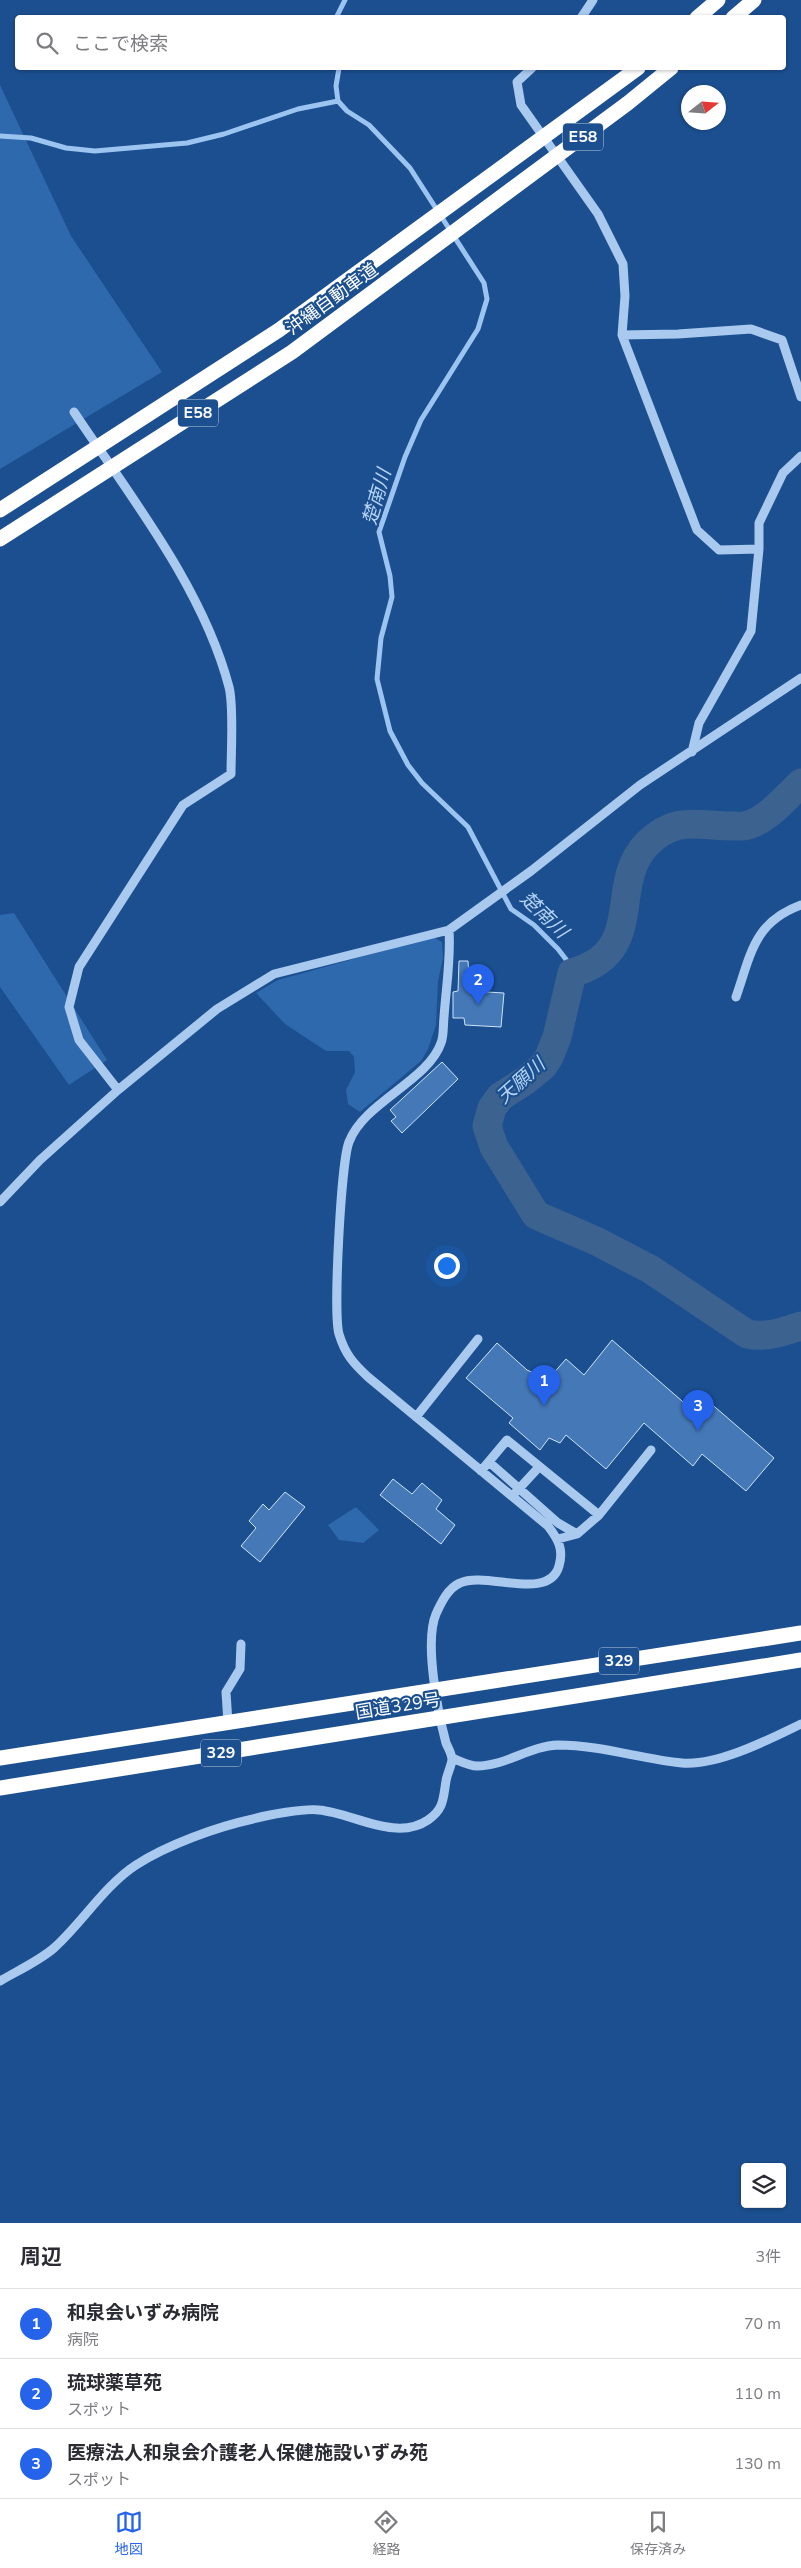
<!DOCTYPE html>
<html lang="ja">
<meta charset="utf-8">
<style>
body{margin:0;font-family:"Nunito Sans","Noto Sans JP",sans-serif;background:#f7f7f7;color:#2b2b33}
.controls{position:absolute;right:15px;bottom:15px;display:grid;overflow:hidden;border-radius:5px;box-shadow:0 1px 4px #0004}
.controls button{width:45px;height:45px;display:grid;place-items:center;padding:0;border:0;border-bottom:1px solid #e1e1e2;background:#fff;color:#2b2b33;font:25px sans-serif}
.compass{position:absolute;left:681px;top:85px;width:45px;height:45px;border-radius:50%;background:#fff;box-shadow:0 1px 4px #0004;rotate:73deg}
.you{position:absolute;left:446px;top:1265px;width:18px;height:18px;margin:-12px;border:4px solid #fff;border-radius:50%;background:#1a73e8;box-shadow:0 0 0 8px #1a73e833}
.badge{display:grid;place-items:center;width:32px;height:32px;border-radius:50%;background:#2563eb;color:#fff;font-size:16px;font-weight:700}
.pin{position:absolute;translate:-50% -41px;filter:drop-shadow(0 1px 2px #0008)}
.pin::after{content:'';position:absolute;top:26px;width:18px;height:15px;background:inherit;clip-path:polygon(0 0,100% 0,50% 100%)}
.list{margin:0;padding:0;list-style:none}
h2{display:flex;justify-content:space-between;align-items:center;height:65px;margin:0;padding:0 20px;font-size:21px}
h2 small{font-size:16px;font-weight:400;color:#7c7c81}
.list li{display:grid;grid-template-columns:32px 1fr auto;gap:15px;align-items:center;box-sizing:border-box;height:70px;padding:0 20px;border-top:1px solid #e1e1e2}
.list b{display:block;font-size:19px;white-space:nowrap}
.list p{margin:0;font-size:16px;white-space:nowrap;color:#7c7c81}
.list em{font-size:16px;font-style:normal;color:#7c7c81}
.icon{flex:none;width:28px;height:28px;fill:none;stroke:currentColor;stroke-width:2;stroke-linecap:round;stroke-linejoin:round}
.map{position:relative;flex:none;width:801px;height:2223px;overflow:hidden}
.search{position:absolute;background:#fff;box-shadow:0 1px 4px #0004;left:15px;right:15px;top:15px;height:55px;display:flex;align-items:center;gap:12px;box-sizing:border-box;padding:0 18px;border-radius:5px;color:#7c7c81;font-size:19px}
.sheet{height:275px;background:#fff}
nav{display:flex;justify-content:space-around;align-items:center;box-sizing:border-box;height:70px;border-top:1px solid #e1e1e2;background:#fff;font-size:14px;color:#7c7c81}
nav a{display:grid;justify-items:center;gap:2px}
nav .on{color:#2563eb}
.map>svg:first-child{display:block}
</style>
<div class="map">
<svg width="801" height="2223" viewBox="0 0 801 2223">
<rect width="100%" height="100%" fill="#1b4f8f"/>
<!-- green -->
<path fill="#2e69ad" d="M0 85 71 236 162 372 0 469Z
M14 913 107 1060 69 1085 0 987V915Z
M433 937 442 942 443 958 438 981 436 1025 428 1049 421 1061 360 1112 348 1104 346 1090 355 1072 354 1057 349 1051H326L285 1024 256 993 278 980Z
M356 1507 379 1530 363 1543 339 1540 328 1525Z"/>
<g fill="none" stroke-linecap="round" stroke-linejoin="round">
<!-- stream -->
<path stroke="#9cc4f0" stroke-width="5" d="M336 18 345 0
M339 68 336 86 338 101 347 111 369 125 410 168 484 283 487 299 478 329 421 420 405 457 379 532 390 576 392 597 381 638 377 679 390 731 408 765 422 783 468 827 511 909 534 925 558 949 568 962 572 973
M0 136 31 138 66 148 95 151 187 143 224 134 298 109 338 101"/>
<!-- river -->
<path stroke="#3c6290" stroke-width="29" d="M801 783C786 797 770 817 751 824 745 827 738 826 732 826 697 826 676 815 647 844 607 885 648 952 572 973L557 1037 549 1057 543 1066 526 1080 500 1097 492 1108 487 1126 494 1147 536 1215 596 1241 650 1269 747 1334C767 1338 782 1332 801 1326"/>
</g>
<!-- building -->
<path fill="#4478b7" stroke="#cfe3fa" d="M459 961H468L470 991 504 993 501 1027 465 1025 464 1018H453V992L458 991Z
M442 1062 458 1079 402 1133 391 1121 396 1117 390 1110Z
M612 1340 690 1408 701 1395 774 1458 746 1491 702 1454 693 1466 644 1423 606 1469 566 1435 560 1443 549 1438 540 1450 509 1423 513 1418 466 1378 497 1343 527 1370 538 1375 543 1368 551 1376 566 1359 584 1375Z
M393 1479 412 1494 422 1483 442 1500 436 1509 455 1525 441 1544 380 1495Z
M285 1492 305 1507 260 1562 241 1546 256 1528 249 1521 263 1504 269 1510Z"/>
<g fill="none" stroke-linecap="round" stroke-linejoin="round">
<!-- minor -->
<path stroke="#a9c9ee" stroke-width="9" d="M581 18 593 0
M532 68 517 82 521 105 598 214 623 264 625 296 622 335 697 530 719 550 759 549
M622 335 678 334 751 329 782 340 801 397
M74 412C130 496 203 588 229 687 234 706 231 752 231 774L183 805 79 967 69 1007 79 1040 118 1090
M692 752 699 723 751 631 759 549V523L783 473 801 456
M736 997C751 954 754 922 801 905
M0 1202 40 1160 118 1090 217 1009 274 974 449 930 531 871 640 785 801 678
M416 1417 478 1339
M489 1462 558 1523 577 1534
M481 1471 507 1440 599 1515
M515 1493 539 1467
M558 1539 577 1534 599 1515 651 1450
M228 1723 226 1692 240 1669 241 1644
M452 1758C460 1761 469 1766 477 1766 505 1766 530 1746 558 1745 600 1745 641 1759 682 1763 718 1766 770 1739 801 1724
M0 1981C17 1971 39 1961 54 1948 82 1923 104 1886 136 1865 167 1845 216 1827 253 1819 267 1815 305 1808 319 1810 353 1813 396 1842 428 1820 444 1809 443 1799 446 1781 447 1774 451 1767 452 1760 452 1754 448 1748 446 1743 438 1713 424 1642 436 1614 441 1603 448 1588 460 1583 486 1571 549 1602 559 1566 564 1549 558 1539 548 1526L368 1377C353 1363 345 1354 339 1334 333 1314 341 1162 349 1142 364 1102 428 1081 441 1043 444 1036 443 1025 444 1017 446 988 451 959 449 930"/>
<!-- highway -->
<path stroke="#fff" stroke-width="15" d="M697 18 718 0
M733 18 754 0
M0 510 279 330 638 68
M0 539 292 352 628 103 671 68
M0 1758 801 1633
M0 1788 801 1660"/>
</g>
<g text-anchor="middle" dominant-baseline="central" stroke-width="4.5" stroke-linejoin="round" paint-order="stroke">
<!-- shield labels -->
<g fill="#1b4f8f" stroke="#bbcadd" stroke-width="1">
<rect x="563" y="123.5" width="40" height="27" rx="4"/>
<rect x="178" y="399.5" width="40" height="27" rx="4"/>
<rect x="599" y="1647.5" width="40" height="27" rx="4"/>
<rect x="201" y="1739.5" width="40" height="27" rx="4"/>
</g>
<g font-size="16" font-weight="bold" fill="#fff">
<text x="583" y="137">E58</text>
<text x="198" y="413">E58</text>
<text x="619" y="1661">329</text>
<text x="221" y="1753">329</text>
</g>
<!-- street labels -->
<g font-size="18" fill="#fff" stroke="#1b4f8f">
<text transform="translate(332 299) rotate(-36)">沖縄自動車道</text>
<text transform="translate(398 1706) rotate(-9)">国道329号</text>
</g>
<!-- water labels -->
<g font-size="19" font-style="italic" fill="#b5d3f5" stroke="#1b4f8f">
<text transform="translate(377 497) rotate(-74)">楚南川</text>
<text transform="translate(544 915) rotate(44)">楚南川</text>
<text transform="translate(521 1081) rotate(-42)">天願川</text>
</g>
</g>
</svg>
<div class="controls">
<button><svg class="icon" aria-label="layers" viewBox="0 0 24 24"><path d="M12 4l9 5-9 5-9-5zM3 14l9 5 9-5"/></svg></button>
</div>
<svg class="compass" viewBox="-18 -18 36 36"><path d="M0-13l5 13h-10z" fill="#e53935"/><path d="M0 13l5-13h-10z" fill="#7c7c81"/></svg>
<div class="you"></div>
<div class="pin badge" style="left:544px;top:1406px">1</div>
<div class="pin badge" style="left:478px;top:1005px">2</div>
<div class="pin badge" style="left:698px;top:1431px">3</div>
<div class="search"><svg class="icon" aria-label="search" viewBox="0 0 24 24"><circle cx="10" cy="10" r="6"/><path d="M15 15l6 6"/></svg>ここで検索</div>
</div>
<section class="sheet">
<h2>周辺<small>3件</small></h2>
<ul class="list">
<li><span class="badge">1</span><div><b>和泉会いずみ病院</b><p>病院</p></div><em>70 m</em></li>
<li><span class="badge">2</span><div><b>琉球薬草苑</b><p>スポット</p></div><em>110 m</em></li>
<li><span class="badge">3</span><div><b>医療法人和泉会介護老人保健施設いずみ苑</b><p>スポット</p></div><em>130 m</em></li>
</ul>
</section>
<nav>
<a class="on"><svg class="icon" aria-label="map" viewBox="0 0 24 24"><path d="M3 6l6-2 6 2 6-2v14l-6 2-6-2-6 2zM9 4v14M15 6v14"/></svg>地図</a>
<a><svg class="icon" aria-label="directions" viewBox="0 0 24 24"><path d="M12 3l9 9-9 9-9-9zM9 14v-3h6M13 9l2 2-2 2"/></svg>経路</a>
<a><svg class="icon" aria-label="saved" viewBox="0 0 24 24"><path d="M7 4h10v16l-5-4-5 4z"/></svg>保存済み</a>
</nav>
